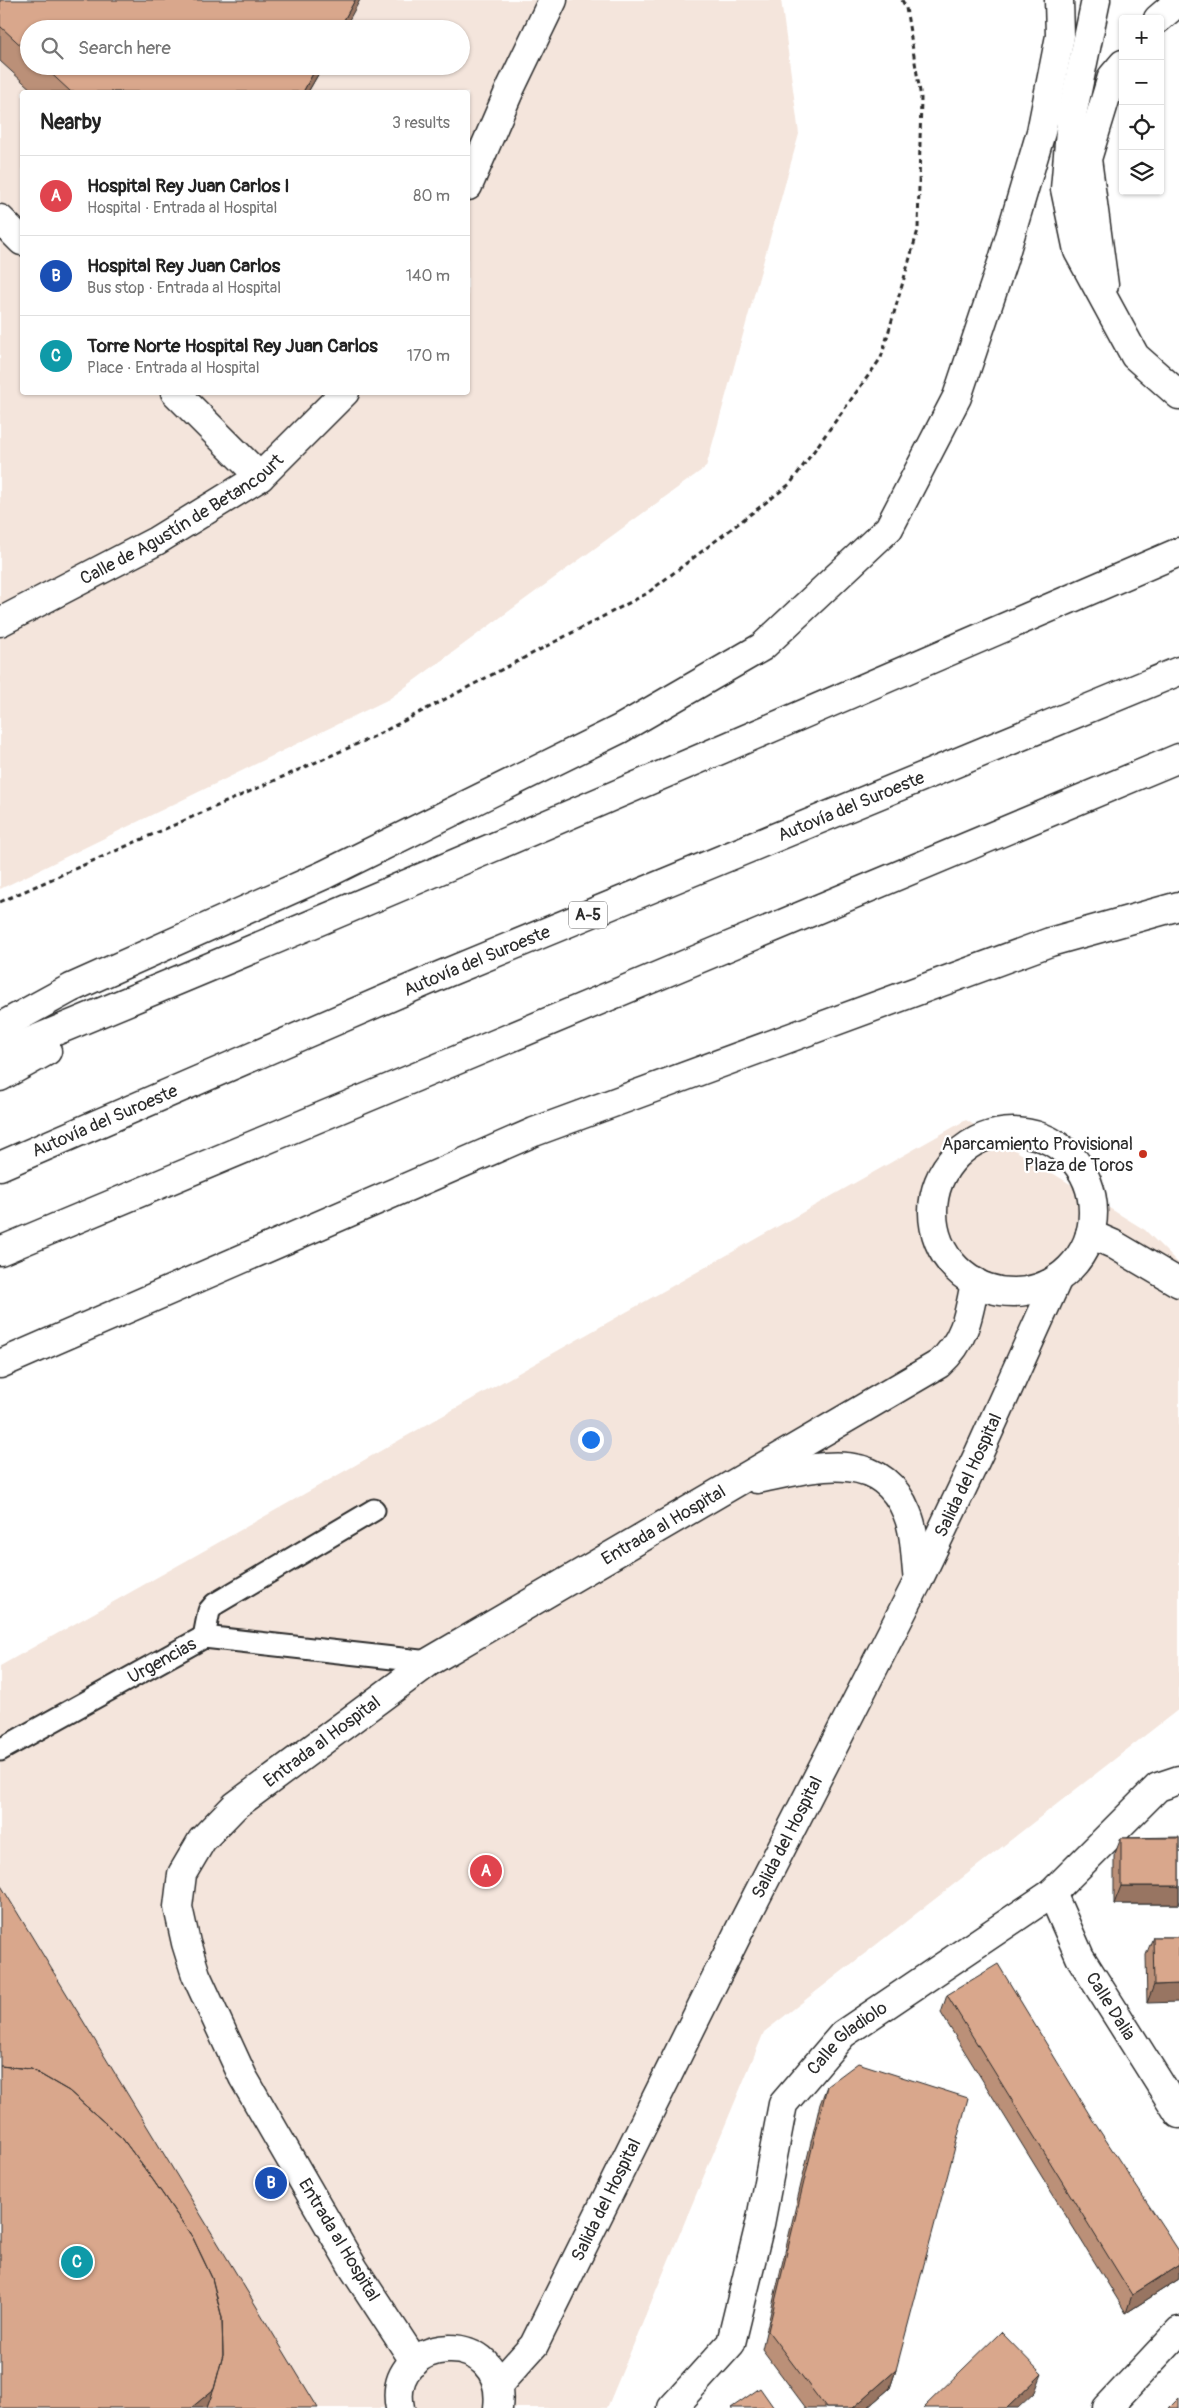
<!DOCTYPE html>
<meta charset="utf-8">
<style>
body{margin:0;font-family:Pangolin,sans-serif;background:#f2f2f2;color:#222}
.controls{position:absolute;right:15px;top:15px;display:grid;overflow:hidden;border-radius:5px;box-shadow:0 1px 4px #0004}
.controls button{width:45px;height:45px;display:grid;place-items:center;padding:0;border:0;border-bottom:1px solid #e0e0e0;background:#fff;color:#222;font:25px sans-serif}
.you{position:absolute;left:590px;top:1439px;width:18px;height:18px;margin:-12px;border:4px solid #fff;border-radius:50%;background:#1a73e8;box-shadow:0 0 0 8px #1a73e833}
.badge{display:grid;place-items:center;width:32px;height:32px;border-radius:50%;background:#c8321e;color:#fff;font-size:16px;font-weight:700}
.pin{position:absolute;translate:-50% -50%;border:2px solid #fff;box-shadow:0 1px 5px #0006}
.list{margin:0;padding:0;list-style:none}
h2{display:flex;justify-content:space-between;align-items:center;height:65px;margin:0;padding:0 20px;font-size:21px}
h2 small{font-size:16px;font-weight:400;color:#767676}
.list li{display:grid;grid-template-columns:32px 1fr auto;gap:15px;align-items:center;box-sizing:border-box;height:80px;padding:0 20px;border-top:1px solid #e0e0e0}
.list b{display:block;font-size:19px;white-space:nowrap}
.list p{margin:0;font-size:16px;white-space:nowrap;color:#767676}
.list em{font-size:16px;font-style:normal;color:#767676}
.icon{flex:none;width:28px;height:28px;fill:none;stroke:currentColor;stroke-width:2;stroke-linecap:round;stroke-linejoin:round}
.map{position:relative;flex:none;width:1179px;height:2408px;overflow:hidden}
.search{position:absolute;background:#fff;box-shadow:0 1px 4px #0004;left:20px;top:20px;width:450px;height:55px;display:flex;align-items:center;gap:12px;box-sizing:border-box;padding:0 18px;border-radius:28px;color:#767676;font-size:19px}
.panel{position:absolute;background:#fff;box-shadow:0 1px 4px #0004;left:20px;top:90px;width:450px;height:305px;border-radius:5px}
.map>svg:first-child{display:block}
</style>
<div class="map">
<svg width="1179" height="2408" viewBox="0 0 1179 2408">
<rect width="100%" height="100%" fill="#fff"/>
<filter id="ink" filterUnits="userSpaceOnUse"><feTurbulence type="fractalNoise" baseFrequency=".02" numOctaves="2"/><feDisplacementMap in="SourceGraphic" scale="10" xChannelSelector="R" yChannelSelector="G"/><feConvolveMatrix kernelMatrix="1 2 1 2 8 2 1 2 1" color-interpolation-filters="sRGB"/></filter>
<g filter="url(#ink)">
<!-- built -->
<path fill="#f4e5dc" fill-rule="evenodd" d="M0 0H781L799 134 706 467 389 699 0 889ZM29 29H461V66H29ZM22 92H468V392H22Z
M966 1120 1145 1230 1179 1264V1709L764 2032 607 2408H0V1666Z"/>
<g fill="none" stroke-linecap="round" stroke-linejoin="round">
<defs>
<g id="service">
<path d="M204 1637 209 1611 215 1604 374 1510"/>
<path id="s1" d="M0 1750 204 1637 429 1662"/>
</g>
<g id="minor">
<path d="M468 186 511 87 553 0"/>
<path d="M0 219 22 241"/>
<path d="M175 392 260 477"/>
<path id="s2" d="M0 622 156 541 260 477 345 392"/>
<circle cx="1013" cy="1212" r="80"/>
<path d="M1090 1234 1113 1244 1179 1283"/>
<path d="M757 1479C812 1468 880 1446 907 1513 916 1534 915 1559 918 1581"/>
<path id="s3" d="M1052 1893 1080 1957 1179 2114"/>
<path id="s4" d="M415 2362 354 2269 243 2077 196 1975 186 1943 178 1907 182 1874 202 1840 235 1806 429 1662 939 1364C965 1341 969 1315 975 1282"/>
<path id="s5" d="M498 2385 534 2345 740 1929 918 1581 979 1453 1058 1278"/>
<path d="M400 2408C385 2334 508 2325 498 2408"/>
<path id="s6" d="M672 2408 731 2343 760 2224 783 2104 843 2034 1052 1893 1158 1787 1179 1780"/>
<path d="M1107 2408 1179 2331"/>
</g>
<g id="motorway">
<path d="M1096 0 1071 120 1065 189 1078 251 1135 356 1179 395"/>
<path d="M1158 19 1179 1"/>
<path d="M1104 285 1087 159 1112 77 1123 64"/>
<path d="M0 1027 71 988 324 875 620 729 762 647 889 528 957 397 1003 260 1041 132 1060 36 1059 0"/>
<path d="M0 1054C395 892 787 721 1179 552"/>
<path d="M0 1077 47 1051"/>
<path id="s7" d="M0 1166 439 976 1179 671"/>
<path d="M0 1251 1179 758"/>
<path d="M0 1364 534 1132 1050 942 1179 906"/>
</g>
</defs>
<!-- service casing -->
<use href="#service" stroke="#2b2b2b" stroke-width="25"/>
<!-- minor casing -->
<use href="#minor" stroke="#2b2b2b" stroke-width="31"/>
<!-- motorway casing -->
<use href="#motorway" stroke="#2b2b2b" stroke-width="31"/>
<!-- path -->
<path stroke="#2b2b2b" stroke-width="3" stroke-dasharray="5 4" stroke-linecap="butt" d="M0 902 373 737 646 594 790 484 881 358 918 230 921 98 906 8 902 0"/>
<!-- service -->
<use href="#service" stroke="#fff" stroke-width="21"/>
<!-- minor -->
<use href="#minor" stroke="#fff" stroke-width="28"/>
<!-- motorway -->
<use href="#motorway" stroke="#fff" stroke-width="28"/>
</g>
<!-- wall -->
<path fill="#bb9078" stroke="#2b2b2b" d="M0 0 29 29V66H323L308 92H34L0 61Z
M1179 1837V1904H1114V1856L1121 1838Z
M1153 1937H1179L1147 2003 1146 1955Z
M947 1995 1179 2279 1126 2313 941 2013Z
M827 2086 896 2370 890 2388 867 2408H806L762 2349 820 2104Z"/>
<!-- shaded-wall -->
<path fill="#987562" stroke="#2b2b2b" d="M355 0H360L344 29H339Z
M317 66H323L308 92H303Z
M1121 1886H1179V1904H1114Z
M1179 1984V2002L1147 2003 1154 1985Z
M1179 2265V2279L1126 2313 1132 2295Z
M896 2370 890 2388 867 2408H853Z
M1042 2374 1035 2392 1018 2408H1007Z
M214 2389 207 2408H191Z"/>
<!-- building -->
<path fill="#d9a78c" stroke="#2b2b2b" d="M0 0H355L339 29H29V53L0 26Z
M43 66H317L303 92H71Z
M1121 1838H1179V1886H1121Z
M0 1884 318 2408H207L214 2389 223 2355 222 2318 212 2278 193 2238 153 2180 122 2138 69 2091 31 2069 0 2066Z
M1153 1937H1179V1984L1154 1985Z
M998 1964 1092 2119 1179 2251V2265L1132 2295 947 1995Z
M858 2063 968 2098 896 2370 853 2408H826L768 2331 827 2086Z
M0 2066 31 2069 69 2091 122 2138 153 2180 193 2238 212 2278 222 2318 223 2355 214 2389 191 2408H0Z
M1001 2332 1042 2374 1007 2408H923Z
M760 2388 774 2408H731Z
M1179 2398V2408H1169Z"/>
</g>
<!-- markers -->
<circle fill="#c8321e" stroke="#fff" stroke-width="2" cx="1143" cy="1154" r="5"/>
<g text-anchor="middle" dominant-baseline="central" stroke-width="4.5" stroke-linejoin="round" paint-order="stroke">
<!-- shield labels -->
<rect fill="#fff" stroke="#6b6b6b" stroke-width="1" x="569" y="901.5" width="38" height="27" rx="4"/>
<g font-size="16" font-weight="bold" fill="#2b2b2b">
<text x="588" y="915">A-5</text>
</g>
<!-- street labels -->
<g font-size="18" fill="#2b2b2b" stroke="#fff">
<text stroke="none"><textPath href="#s2" startOffset="209">Calle de Agustín de Betancourt</textPath></text>
<text stroke="none"><textPath href="#s7" startOffset="924">Autovía del Suroeste</textPath></text>
<text stroke="none"><textPath href="#s7" startOffset="519">Autovía del Suroeste</textPath></text>
<text stroke="none"><textPath href="#s7" startOffset="114">Autovía del Suroeste</textPath></text>
<text stroke="none"><textPath href="#s5" startOffset="1026">Salida del Hospital</textPath></text>
<text stroke="none"><textPath href="#s4" startOffset="1149">Entrada al Hospital</textPath></text>
<text stroke="none"><textPath href="#s1" startOffset="185">Urgencias</textPath></text>
<text stroke="none"><textPath href="#s4" startOffset="744">Entrada al Hospital</textPath></text>
<text stroke="none"><textPath href="#s5" startOffset="621">Salida del Hospital</textPath></text>
<text stroke="none"><textPath href="#s3" startOffset="128">Calle Dalia</textPath></text>
<text stroke="none"><textPath href="#s6" startOffset="425">Calle Gladiolo</textPath></text>
<text stroke="none"><textPath href="#s5" startOffset="216">Salida del Hospital</textPath></text>
<text transform="translate(339 2240) rotate(59)">Entrada al Hospital</text>
</g>
<!-- poi labels -->
<g font-size="18" fill="#2b2b2b" stroke="#fff" text-anchor="end">
<text x="1133" y="1144">Aparcamiento Provisional<tspan x="1133" dy="21">Plaza de Toros</tspan></text>
</g>
</g>
</svg>
<div class="controls">
<button>+</button>
<button>−</button>
<button><svg class="icon" aria-label="locate" viewBox="0 0 24 24"><circle cx="12" cy="12" r="6"/><path d="M12 2v4M12 18v4M2 12h4M18 12h4"/></svg></button>
<button><svg class="icon" aria-label="layers" viewBox="0 0 24 24"><path d="M12 4l9 5-9 5-9-5zM3 14l9 5 9-5"/></svg></button>
</div>
<div class="you"></div>
<div class="pin badge" style="left:486px;top:1871px;background:#e0444e">A</div>
<div class="pin badge" style="left:271px;top:2183px;background:#1a4fb4">B</div>
<div class="pin badge" style="left:77px;top:2262px;background:#0f9aa8">C</div>
<div class="search"><svg class="icon" aria-label="search" viewBox="0 0 24 24"><circle cx="10" cy="10" r="6"/><path d="M15 15l6 6"/></svg>Search here</div>
<section class="panel">
<h2>Nearby<small>3 results</small></h2>
<ul class="list">
<li><span class="badge" style="background:#e0444e">A</span><div><b>Hospital Rey Juan Carlos I</b><p>Hospital · Entrada al Hospital</p></div><em>80 m</em></li>
<li><span class="badge" style="background:#1a4fb4">B</span><div><b>Hospital Rey Juan Carlos</b><p>Bus stop · Entrada al Hospital</p></div><em>140 m</em></li>
<li><span class="badge" style="background:#0f9aa8">C</span><div><b>Torre Norte Hospital Rey Juan Carlos</b><p>Place · Entrada al Hospital</p></div><em>170 m</em></li>
</ul>
</section>
</div>
